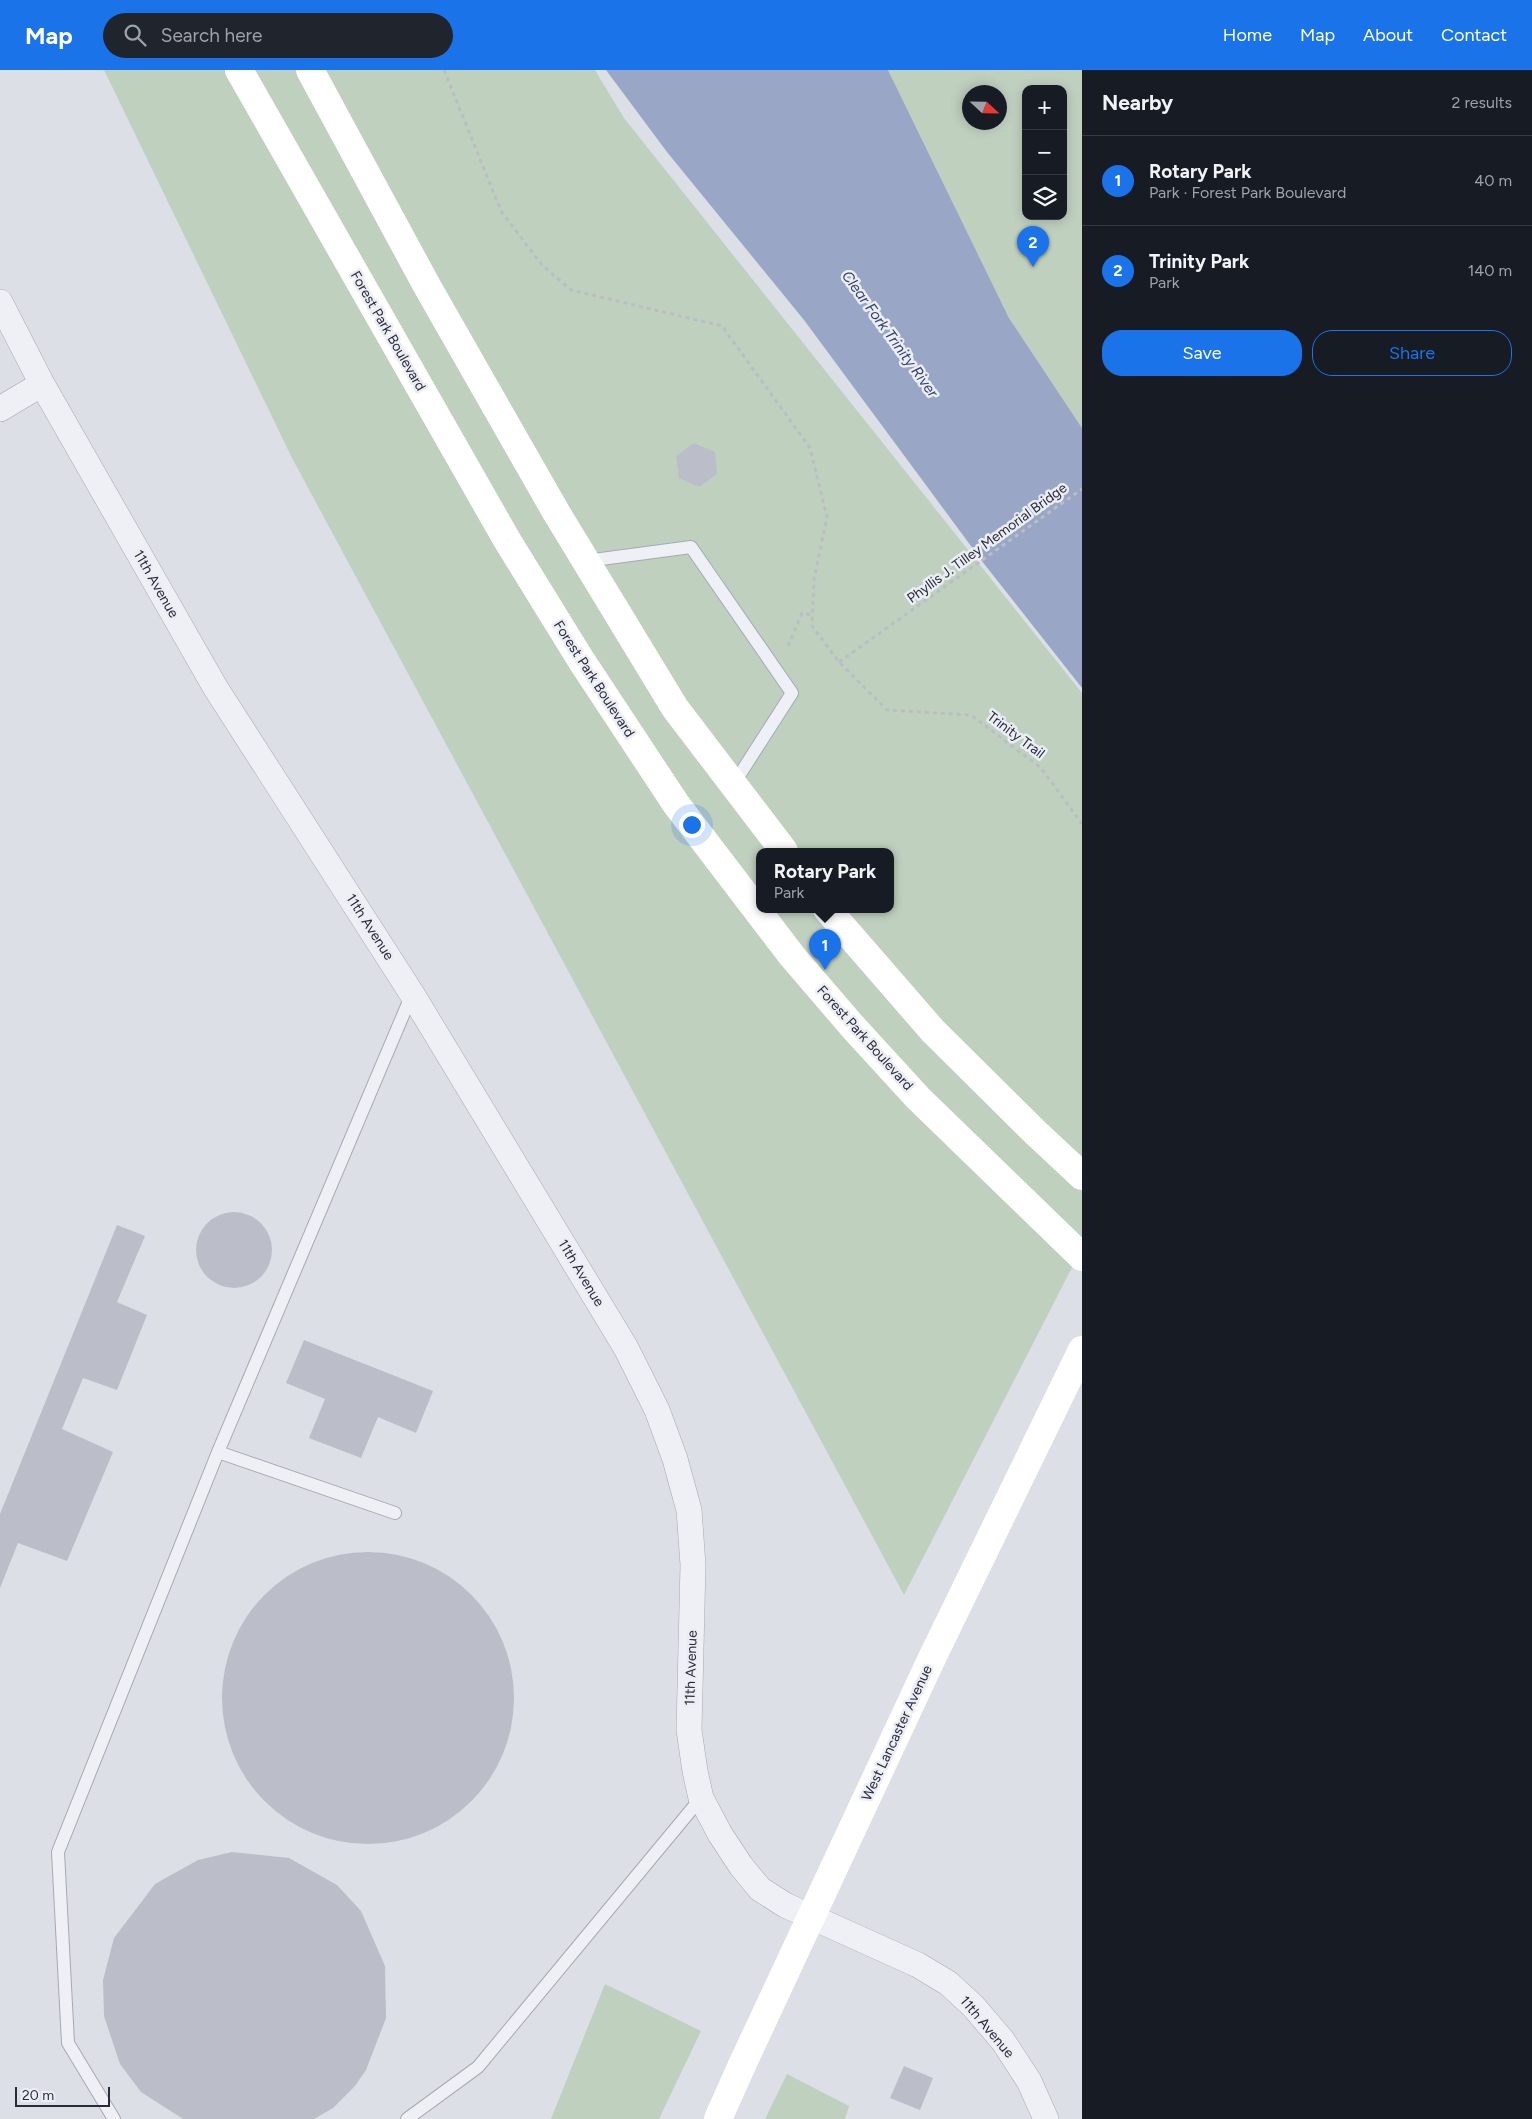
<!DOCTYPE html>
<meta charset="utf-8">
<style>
body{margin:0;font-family:Figtree,sans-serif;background:#20242c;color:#f1f3f6}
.controls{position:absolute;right:15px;top:15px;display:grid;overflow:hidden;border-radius:10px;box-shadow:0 2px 12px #0003}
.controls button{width:45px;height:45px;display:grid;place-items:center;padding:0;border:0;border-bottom:1px solid #363941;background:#171b24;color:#f1f3f6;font:25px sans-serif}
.compass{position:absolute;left:962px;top:15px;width:45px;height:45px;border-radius:50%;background:#171b24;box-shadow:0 2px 12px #0003;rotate:112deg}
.scale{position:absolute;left:15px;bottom:12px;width:95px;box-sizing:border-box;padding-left:5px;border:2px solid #272b3c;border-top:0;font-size:14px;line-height:18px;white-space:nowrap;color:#272b3c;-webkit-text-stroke:4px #eceef4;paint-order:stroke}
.you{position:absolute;left:691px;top:754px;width:18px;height:18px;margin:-12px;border:4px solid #fff;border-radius:50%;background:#1a73e8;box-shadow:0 0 0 8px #1a73e833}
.badge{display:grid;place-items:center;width:32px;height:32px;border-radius:50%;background:#1a73e8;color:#fff;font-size:16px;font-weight:700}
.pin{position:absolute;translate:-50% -41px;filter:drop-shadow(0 1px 2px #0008)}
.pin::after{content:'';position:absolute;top:26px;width:18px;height:15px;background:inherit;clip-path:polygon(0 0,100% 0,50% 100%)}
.popup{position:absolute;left:756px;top:778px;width:138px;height:65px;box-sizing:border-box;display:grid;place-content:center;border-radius:10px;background:#171b24;filter:drop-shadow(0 1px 4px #0005);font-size:16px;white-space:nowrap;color:#9ea1a6}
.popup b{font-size:19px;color:#f1f3f6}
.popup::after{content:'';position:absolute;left:50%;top:100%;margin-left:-10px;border:10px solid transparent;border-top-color:#171b24}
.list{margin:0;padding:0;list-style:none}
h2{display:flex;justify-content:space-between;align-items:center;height:65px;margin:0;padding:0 20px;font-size:21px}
h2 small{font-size:16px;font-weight:400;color:#9ea1a6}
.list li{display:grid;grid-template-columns:32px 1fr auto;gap:15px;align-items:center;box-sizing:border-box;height:90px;padding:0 20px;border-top:1px solid #363941}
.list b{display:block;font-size:19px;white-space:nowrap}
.list p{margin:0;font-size:16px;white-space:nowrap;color:#9ea1a6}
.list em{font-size:16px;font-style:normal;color:#9ea1a6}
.actions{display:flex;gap:10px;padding:15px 20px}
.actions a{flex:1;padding:11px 0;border:1px solid #1a73e8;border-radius:20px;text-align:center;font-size:18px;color:#1a73e8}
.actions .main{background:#1a73e8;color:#fff}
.icon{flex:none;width:28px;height:28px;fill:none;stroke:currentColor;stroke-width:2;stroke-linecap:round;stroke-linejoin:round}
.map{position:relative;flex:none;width:1082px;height:2049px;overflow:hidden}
header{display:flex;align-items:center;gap:30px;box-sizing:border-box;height:70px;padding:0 25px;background:#1a73e8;color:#fff}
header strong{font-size:24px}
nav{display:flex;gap:28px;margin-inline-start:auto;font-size:18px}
.search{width:350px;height:45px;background:#20242c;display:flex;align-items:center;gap:12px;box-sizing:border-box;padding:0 18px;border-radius:28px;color:#9ea1a6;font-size:19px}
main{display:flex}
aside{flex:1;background:#171b24}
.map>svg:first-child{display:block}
</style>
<header>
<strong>Map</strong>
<div class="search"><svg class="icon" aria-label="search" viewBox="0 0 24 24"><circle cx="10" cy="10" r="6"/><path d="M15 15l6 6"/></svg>Search here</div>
<nav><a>Home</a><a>Map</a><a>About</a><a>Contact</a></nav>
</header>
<main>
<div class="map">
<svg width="1082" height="2049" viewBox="0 0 1082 2049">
<rect width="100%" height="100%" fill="#dddfe6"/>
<!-- green -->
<path fill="#c0d0bf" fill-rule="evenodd" d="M104 0H595L624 48 1082 623V1178L904 1525 292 388ZM760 781H890V839H760Z
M888 0H1082V358L1009 248ZM1026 19H1063V146H1026ZM969 22H999V52H969Z
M605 1914 701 1961 659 2049H551Z
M787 2004 849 2036 845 2049H765Z"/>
<!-- water -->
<path fill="#99a6c5" d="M606 0H888L1009 248 1082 358V618L985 495 804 250 667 82Z"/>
<!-- building -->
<path fill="#bbbdc9" d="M694 373 715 382 717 404 699 417 679 408 676 386Z
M196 1180a38 38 0 1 1 76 0a38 38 0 1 1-76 0Z
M117 1155 145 1166 117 1232 147 1245 117 1320 83 1308 62 1359 113 1382 67 1491 18 1473 0 1518V1444Z
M304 1270 433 1321 416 1363 378 1347 361 1388 309 1368 325 1329 286 1313Z
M222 1628a146 146 0 1 1 292 0a146 146 0 1 1-292 0Z
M232 1782 289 1788 337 1815 361 1841 385 1896 386 1948 366 2000 355 2016 333 2038 314 2049H183L141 2022 120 1994 104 1946 103 1910 114 1868 155 1814 198 1790Z
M904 1996 933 2008 920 2040 890 2028Z"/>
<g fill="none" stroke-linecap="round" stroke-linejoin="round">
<defs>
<path id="service" d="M586 491 691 477 792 623 733 715
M218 1382 395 1443
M114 2049 68 1973 58 1782 218 1382 412 924
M407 2049 478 1997 701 1728"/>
<path id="minor" d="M0 232 42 314 215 617 412 924 626 1278 657 1340 675 1389 689 1440 693 1495 689 1660 695 1701 701 1728 720 1764 741 1796 760 1819 785 1835 918 1895 948 1913 973 1936 1003 1971 1029 2011 1046 2049
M0 339 42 314"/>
</defs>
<!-- service casing -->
<use href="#service" stroke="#a6a9b3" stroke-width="14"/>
<!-- minor casing -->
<use href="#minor" stroke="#a6a9b3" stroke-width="26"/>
<!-- path -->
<path stroke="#bbbdc5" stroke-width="3" stroke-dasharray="4 4" stroke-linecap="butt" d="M444 0 501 141 542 195 571 220 722 256 810 378 827 447 814 509 812 556 839 592 887 640 971 645 1041 698 1082 754
M788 576 802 543 813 545
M839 592 1082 419"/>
<!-- service -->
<use href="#service" stroke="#eff0f5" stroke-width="12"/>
<!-- minor -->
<use href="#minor" stroke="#eff0f5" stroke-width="25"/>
<!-- secondary -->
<path stroke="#fff" stroke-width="28" d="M239 0 507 470 581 590 676 734 792 886 853 957 918 1028 1082 1187
M310 0 427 216 556 442 675 638 784 781
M827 839 933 961 1036 1063 1082 1106
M718 2049 742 1995"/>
<!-- secondary-bridge -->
<path stroke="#fff" stroke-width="28" d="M742 1995 932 1588 1082 1280"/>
</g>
<g text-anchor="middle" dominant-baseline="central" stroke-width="5" stroke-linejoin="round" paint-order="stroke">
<!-- street labels -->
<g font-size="14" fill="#272b3c" stroke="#eceef4">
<text transform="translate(388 261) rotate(60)">Forest Park Boulevard</text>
<text transform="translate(987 473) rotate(-36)">Phyllis J. Tilley Memorial Bridge</text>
<text transform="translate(156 514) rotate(60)">11th Avenue</text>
<text transform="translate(594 609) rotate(57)">Forest Park Boulevard</text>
<text transform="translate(1016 665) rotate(37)">Trinity Trail</text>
<text transform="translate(370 857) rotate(57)">11th Avenue</text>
<text transform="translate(865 968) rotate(48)">Forest Park Boulevard</text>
<text transform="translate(581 1203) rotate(59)">11th Avenue</text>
<text transform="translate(691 1598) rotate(-88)">11th Avenue</text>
<text transform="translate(897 1663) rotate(-65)">West Lancaster Avenue</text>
<text transform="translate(987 1957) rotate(50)">11th Avenue</text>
</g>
<!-- water labels -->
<g font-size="15" font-style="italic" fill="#34426d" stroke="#eceef4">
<text transform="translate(890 264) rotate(54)">Clear Fork Trinity River</text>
</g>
</g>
</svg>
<div class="controls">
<button>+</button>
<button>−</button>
<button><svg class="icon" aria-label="layers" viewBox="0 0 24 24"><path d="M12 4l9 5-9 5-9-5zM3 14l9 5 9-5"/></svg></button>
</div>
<svg class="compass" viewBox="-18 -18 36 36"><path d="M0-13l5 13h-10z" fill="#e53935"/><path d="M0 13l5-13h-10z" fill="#9ea1a6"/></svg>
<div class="scale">20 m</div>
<div class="you"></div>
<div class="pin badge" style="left:825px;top:900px">1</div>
<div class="popup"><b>Rotary Park</b>Park</div>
<div class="pin badge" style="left:1033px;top:197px">2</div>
</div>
<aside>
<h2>Nearby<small>2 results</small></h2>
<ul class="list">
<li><span class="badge">1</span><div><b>Rotary Park</b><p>Park · Forest Park Boulevard</p></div><em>40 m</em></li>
<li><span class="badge">2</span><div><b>Trinity Park</b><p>Park</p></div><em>140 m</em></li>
</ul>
<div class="actions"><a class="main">Save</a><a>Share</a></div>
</aside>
</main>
